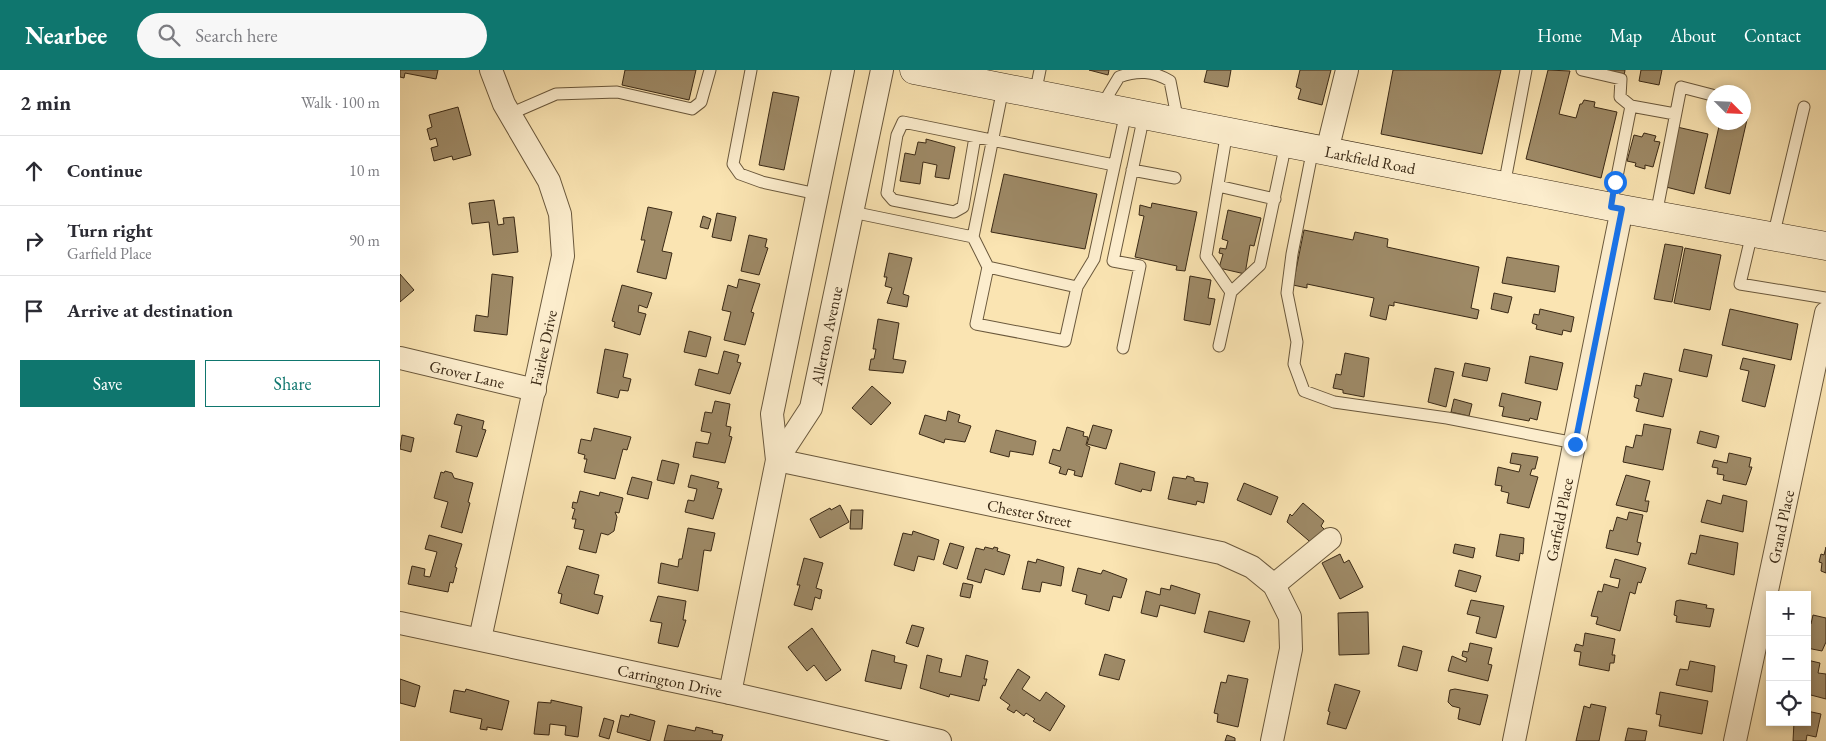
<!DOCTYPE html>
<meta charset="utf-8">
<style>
body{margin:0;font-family:"EB Garamond",serif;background:#f7f7f7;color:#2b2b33}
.controls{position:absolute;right:15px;bottom:15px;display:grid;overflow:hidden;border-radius:0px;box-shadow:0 2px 8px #0003}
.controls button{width:45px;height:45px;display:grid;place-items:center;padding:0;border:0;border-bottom:1px solid #e1e1e2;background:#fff;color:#2b2b33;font:25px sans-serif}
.compass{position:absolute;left:1306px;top:15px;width:45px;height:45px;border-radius:50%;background:#fff;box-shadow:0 2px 8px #0003;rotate:114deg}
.stop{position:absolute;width:15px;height:15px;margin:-11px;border:4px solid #1a73e8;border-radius:50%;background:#fff}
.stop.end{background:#1a73e8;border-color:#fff;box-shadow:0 1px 5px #0008}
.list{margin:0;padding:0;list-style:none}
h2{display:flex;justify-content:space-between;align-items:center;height:65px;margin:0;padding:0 20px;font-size:21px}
h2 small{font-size:16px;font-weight:400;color:#7c7c81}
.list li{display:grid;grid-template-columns:32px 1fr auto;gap:15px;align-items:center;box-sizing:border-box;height:70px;padding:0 20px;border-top:1px solid #e1e1e2}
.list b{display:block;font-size:19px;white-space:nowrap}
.list p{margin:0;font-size:16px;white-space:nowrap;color:#7c7c81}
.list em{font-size:16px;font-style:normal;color:#7c7c81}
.actions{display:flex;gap:10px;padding:15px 20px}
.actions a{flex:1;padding:11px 0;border:1px solid #0f766e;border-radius:0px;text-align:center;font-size:18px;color:#0f766e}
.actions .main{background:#0f766e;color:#fff}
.icon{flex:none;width:28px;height:28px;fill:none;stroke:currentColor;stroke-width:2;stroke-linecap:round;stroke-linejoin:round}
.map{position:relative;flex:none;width:1426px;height:671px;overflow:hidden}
header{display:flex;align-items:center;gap:30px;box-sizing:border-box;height:70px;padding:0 25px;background:#0f766e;color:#fff}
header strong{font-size:24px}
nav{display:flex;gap:28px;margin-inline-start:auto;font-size:18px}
.search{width:350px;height:45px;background:#f7f7f7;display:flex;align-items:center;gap:12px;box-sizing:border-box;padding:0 18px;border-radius:28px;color:#7c7c81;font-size:19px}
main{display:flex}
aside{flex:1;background:#fff}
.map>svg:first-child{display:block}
</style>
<header>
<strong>Nearbee</strong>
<div class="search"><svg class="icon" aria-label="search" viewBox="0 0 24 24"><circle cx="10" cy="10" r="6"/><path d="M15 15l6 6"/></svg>Search here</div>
<nav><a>Home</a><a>Map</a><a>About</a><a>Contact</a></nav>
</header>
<main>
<aside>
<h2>2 min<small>Walk · 100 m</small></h2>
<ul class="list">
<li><svg class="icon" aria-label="ahead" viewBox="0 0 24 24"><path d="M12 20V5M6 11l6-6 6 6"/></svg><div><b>Continue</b></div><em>10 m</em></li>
<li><svg class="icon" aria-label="right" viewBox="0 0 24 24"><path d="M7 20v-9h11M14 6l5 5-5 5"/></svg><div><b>Turn right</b><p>Garfield Place</p></div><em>90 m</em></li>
<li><svg class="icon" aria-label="arrive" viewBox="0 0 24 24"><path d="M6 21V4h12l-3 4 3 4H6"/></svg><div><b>Arrive at destination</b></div></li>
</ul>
<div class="actions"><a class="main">Save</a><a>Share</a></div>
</aside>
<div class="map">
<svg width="1426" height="671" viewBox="0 0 1426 671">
<rect width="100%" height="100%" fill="#fae4b2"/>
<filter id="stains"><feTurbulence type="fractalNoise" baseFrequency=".004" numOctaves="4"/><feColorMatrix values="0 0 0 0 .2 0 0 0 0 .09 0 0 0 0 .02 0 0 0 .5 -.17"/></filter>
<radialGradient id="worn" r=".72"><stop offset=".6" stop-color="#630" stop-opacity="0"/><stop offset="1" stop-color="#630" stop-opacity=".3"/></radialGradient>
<!-- building -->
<path fill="#9e8a67" stroke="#3a2915" d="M0 0H38L36 9 5 3 4 8 0 7Z
M225 0H296L289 30 222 15Z
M689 0H709L708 5Z
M807 0H831L828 17 804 12Z
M900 0H931L922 35 898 29 901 19 896 17Z
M993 0H1101L1082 84 981 64Z
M1148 0 1170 1 1159 44 1176 48 1180 34H1182L1184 30 1195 32 1194 37 1217 42 1201 108 1126 89Z
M1203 0H1225L1224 6Z
M1241 0H1262L1259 15 1239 11Z
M373 22 399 27 384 100 359 95Z
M58 37 71 85 53 90 52 86 34 91 31 78 38 76 36 68 30 70 27 59 32 57 29 45Z
M1344 40 1349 41 1330 124 1305 118 1320 52H1344Z
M1277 57 1308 64 1294 124 1262 116Z
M1244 63 1256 66 1254 71 1260 72 1253 97 1245 95V99L1235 96 1236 93 1227 91 1234 65 1242 67Z
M526 69 555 77 549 109 535 107 537 95 523 92 520 114 500 111 505 83 515 85 518 72 526 73Z
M604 104 697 124 685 179 591 162Z
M94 130 98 155 104 154 103 148 114 147 118 182 93 185 89 152 72 154 69 133Z
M752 133 797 142 785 201 776 200 777 196 735 187 744 146 739 145 740 135 751 138Z
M248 137 272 142 262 181 272 183 266 209 237 202 245 170H241Z
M828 140 861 148 854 176 850 175 845 204 819 198 823 184 819 183 820 178 826 179 828 171 822 169Z
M317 143 336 147 331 171 312 167Z
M303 146 311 149 308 159 300 157Z
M904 160 953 170 955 162 988 169 987 177 1079 197 1071 238 1079 240 1077 249 994 232V236L989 235 986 250 970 246 974 228 907 214V218L893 215Z
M349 165 367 169 365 177 368 178 359 205 341 201Z
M1265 174 1283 177 1272 232 1254 229Z
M1285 178 1321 185 1310 240 1274 233Z
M489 183 512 188 503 224 509 226 507 237 487 233 492 218 485 216 487 207H484Z
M1107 187 1159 196 1155 222 1102 213Z
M0 204 14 220 0 232Z
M92 204 113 207 107 265 74 261 76 245 88 247Z
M790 206 811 210 808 228 815 229 810 255 784 250Z
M339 209 360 214 351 242 354 243 345 275 324 270 331 242 322 240 328 215 337 218Z
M222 215 252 223 247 238 239 235 238 242 246 244 240 265 214 257 215 252 212 251Z
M1094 223 1112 227 1108 243 1091 239Z
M1140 239 1174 247 1171 262 1163 260 1162 265 1136 259 1137 255 1132 253 1134 244 1139 245Z
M1330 239 1398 254 1391 290 1322 275Z
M478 249 499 253 493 289 506 291 503 303 469 300 471 289H474L476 279H473Z
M289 261 311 267 306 287 284 282Z
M205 279 228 284 223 307 231 309 228 321 220 320 218 328 197 323Z
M1284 279 1312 285 1307 307 1279 301Z
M324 281 339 285 337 292 341 293 330 324 295 315 299 299 318 304Z
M945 283 969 288 964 327 943 323V320L933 318 936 304 941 305Z
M1130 286 1163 293 1157 320 1125 313Z
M1343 288 1375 295 1365 337 1342 331 1349 301 1340 299Z
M1065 293 1090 298 1087 311 1062 306Z
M1035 298 1054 302 1046 337 1028 332Z
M1244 303 1272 309 1263 347 1236 341 1239 329 1234 327 1236 315 1241 316Z
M472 316 491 333 471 355 452 338Z
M1102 323 1141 332 1137 350 1130 348 1129 351 1102 346 1104 337 1099 336Z
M1054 329 1072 334 1069 346 1051 342Z
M315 331 330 334 326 356 331 357 329 366 332 367 325 393 293 387 296 372 308 374 311 363 301 361 305 342 312 343Z
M548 341 560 345 558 352 571 356 565 372 545 369 544 373 519 364 525 345 546 351Z
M57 344 84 351 82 359 86 360 77 387 56 382 62 356 54 354Z
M1244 354 1271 359 1263 400 1223 392 1226 376 1233 378 1236 365 1242 366Z
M693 355 712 360 706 379 687 374Z
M667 357 684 362 683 366 688 367 686 375 690 377 682 407 674 405 675 401 668 399 666 405 659 403 661 397 649 393 653 379 660 381Z
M194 358 231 367 227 380 223 379 215 409 184 402 187 389H184L185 385 178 383 181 369 191 371Z
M596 360 636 371 633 385 610 381 609 387 590 382Z
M1300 361 1319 366 1316 378 1297 373Z
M2 365 14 368 11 382 0 379Z
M1112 383 1138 387 1135 399H1132L1130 405 1138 407 1129 438 1107 433 1109 423 1101 421 1102 416 1095 415 1098 397 1119 402 1121 395 1110 393Z
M1329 383 1351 388 1349 397H1352L1346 415 1323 410 1324 405 1317 404 1318 398 1312 397 1314 390 1327 393Z
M262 390 279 394 274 414 257 410Z
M720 393 755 402 751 421 742 419 741 422 715 414Z
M45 401 52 403 54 408 73 413 68 432 70 433 62 463 41 457 48 432 34 428 41 402 44 403Z
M291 405 319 412 317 418 322 419 313 449 285 442 288 430 294 431 297 419 288 417Z
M1226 405 1250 411 1245 431H1249L1247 442 1216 435Z
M787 406 794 408V411L808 413 804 433 797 431 796 435 768 429 773 407 786 409Z
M232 407 252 412 248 429 227 424Z
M844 413 878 427 871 445 837 430Z
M180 421 199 426 200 422 223 428 219 443 215 442 217 447 214 461 208 465 201 463 196 483 179 479 184 460 174 458 176 449H172L175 439 172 438 173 432 177 433Z
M1323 425 1347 431 1343 462 1301 452 1307 430 1321 434Z
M903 433 924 451 921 456 927 462 915 476 887 452 890 444 892 446Z
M440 435 449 452 420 468 410 449 430 438 431 440Z
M451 440H463L462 459H450Z
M1229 442 1243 445 1237 472 1241 473 1238 485 1206 478 1210 460 1213 461 1217 447 1227 450Z
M288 458 315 463 311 481 304 480 298 521 258 513 261 493 278 497 279 489H282Z
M513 461 539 470 534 490 518 486 514 501 494 495 503 463 512 465Z
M1100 464 1124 468 1123 484 1120 483 1119 491 1096 486Z
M29 465 62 474 55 497 57 498 53 513 50 512 48 522 8 514 12 496 25 499 24 506 30 507 37 482 25 479Z
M1300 465 1338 473 1334 505 1288 494 1291 483 1296 484Z
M550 473 564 477 557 499 543 494Z
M1055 474 1075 478 1073 488 1053 483Z
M585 477 593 479 594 477 598 478 597 481 610 485 604 505 585 499 581 513 567 509 576 478 584 480Z
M1426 477V503L1421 501 1422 493 1419 492 1421 484 1424 485Z
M940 484 944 493 949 490 963 517 940 529 922 493Z
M404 488 423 493 416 518 422 520 420 529 415 527 412 540 394 535 400 515H397Z
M637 489 664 497 661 516 642 512 640 522 622 519 628 491 636 493Z
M1215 489 1246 498 1241 513 1238 512 1235 524 1230 522 1220 561 1196 554 1198 547 1191 546 1198 521 1202 522 1204 514 1218 518 1220 509 1210 507Z
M167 496 199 505 194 524 203 526 198 544 160 533 162 524 158 523Z
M678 498 701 504 703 500 727 509 721 528 713 526 709 541 685 534 687 525 672 521Z
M1059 500 1081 506 1076 522 1055 516Z
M563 513 573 515 570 528 560 526Z
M771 515 800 524 795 544 760 535 757 547 741 543 746 521 760 525 761 518 770 520Z
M258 526 286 531 283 550H286L278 577 258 573 262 553 250 551Z
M1071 530 1104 536 1096 568 1076 563 1080 547 1067 544Z
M1280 530 1307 535 1306 538 1314 539 1310 557 1276 552 1277 546 1274 545 1276 531Z
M809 541 850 551 844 572 804 562Z
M968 542 969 584 939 585 938 543Z
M1413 545 1426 548V572L1422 581 1407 578V553L1411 554Z
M512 555 524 558 518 577 506 573Z
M412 558 441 600 426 611 414 595 407 601 388 577Z
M1185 563 1215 569 1212 585H1215L1214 593H1210L1209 601 1179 595 1181 582 1174 581 1176 574 1183 576Z
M1070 573 1092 578 1088 594 1092 595 1088 611 1048 601 1052 586 1066 592 1067 588 1062 586 1063 581 1068 582Z
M1003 576 1022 581 1017 601 998 596Z
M472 580 495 586 494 592 507 595 501 619 465 611Z
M705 584 725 590 719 610 699 605Z
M527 585 542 589 539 602 561 607 566 585 588 591 584 609H587L585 616 583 615 579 631 550 624 549 627 520 618Z
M1407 590 1420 593 1418 603 1426 604V629L1407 624Z
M1290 591 1315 596 1312 622 1276 615 1280 599 1288 600Z
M618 599 630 607 622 619 640 631 646 622 665 636 650 661 633 651 635 649 626 643 624 646 616 640 614 643 607 639 610 635 600 628Z
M828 605 848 609 838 657 817 652 818 644 814 643 821 612 826 613Z
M0 609 20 616 15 637 0 633Z
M935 614 960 621 946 659 927 654 930 642 928 641Z
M66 619 109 631 102 660 87 657V660L80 659 82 649 50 642 54 620 65 622Z
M1055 619 1088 625 1080 655 1058 649 1060 638 1052 636 1048 632 1050 620Z
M1260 622 1308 631 1302 664 1259 656 1261 645 1256 644Z
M151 630 182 637 178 667 165 665 166 656 150 654 149 665 134 664 138 632 151 633Z
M1191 634 1206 637 1199 671H1176L1184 636 1190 638Z
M1407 641 1421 644 1416 667 1407 665 1406 671H1393L1394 652H1407Z
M230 644 255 651 250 671 217 662 221 645 229 647Z
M204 648 214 651 209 669 199 666Z
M268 655 295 661 296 657 313 661 312 663 323 665 321 671H264Z
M1228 658 1247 661 1245 671H1225Z
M827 665 835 668V671H825Z"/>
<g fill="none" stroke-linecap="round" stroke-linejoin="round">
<defs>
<path id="lane" d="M351 0 333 94 340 104 362 112 417 124
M1182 0 1221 9 1220 27 1231 36 1211 137
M603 18 573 167 588 197 677 217
M635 24 640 0
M1231 36 1275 44
M701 37 719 7C738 0 753 1 770 11L778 52
M110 44 156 24 217 22 292 39 301 32 310 0
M827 61 806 186 831 222
M575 67 563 137 554 142 493 130 487 123 497 65 503 52C574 66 644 81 714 95
M913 78 892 184 887 223 897 272 894 294 904 321 934 332 1047 348 1175 373
M732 100 775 108
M818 116 875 129
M1104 116 1126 0
M452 142 573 167
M1256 145 1281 17 1312 25
M1352 163 1340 214 1426 228
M1373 167 1404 37
M588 197 576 254 665 271 677 217 694 189 726 42
M819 276 831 222 860 195 886 73
M723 278 740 196 713 191 744 45"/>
<g id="street">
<path d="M927 81 947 0"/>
<path id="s1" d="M0 288 135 320"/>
<path id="s2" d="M377 390 821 483 852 497 874 515 890 547 891 579 872 671"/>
<path id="s3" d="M377 390 411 338 482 0"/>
<path d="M874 515 930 469"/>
<path id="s4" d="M0 553 330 623 540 671"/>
<path id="s5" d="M80 569 163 186 160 144 149 111 104 34 91 0"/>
<path d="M330 623 377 390 372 344 443 0"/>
<path id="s6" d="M1114 671 1222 139"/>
<path id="s7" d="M1335 671 1426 243"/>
</g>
<g id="secondary">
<path id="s8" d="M514 0 1222 139 1426 176"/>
</g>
</defs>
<!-- lane casing -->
<use href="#lane" stroke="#6a583c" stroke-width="13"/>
<!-- street casing -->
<use href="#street" stroke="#6a583c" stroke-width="24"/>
<!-- secondary casing -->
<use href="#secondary" stroke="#3a2915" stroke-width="29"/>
<!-- lane -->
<use href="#lane" stroke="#fcedcd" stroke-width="11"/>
<!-- street -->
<use href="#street" stroke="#fcedcd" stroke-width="22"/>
<!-- secondary -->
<use href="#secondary" stroke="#fcedcd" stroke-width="28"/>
</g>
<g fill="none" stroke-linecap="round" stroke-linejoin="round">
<!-- route -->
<path stroke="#1a73e8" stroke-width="6" d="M1175 374 1222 139 1211 137 1215 112"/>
</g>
<g text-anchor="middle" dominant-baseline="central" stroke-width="4" stroke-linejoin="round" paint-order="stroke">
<!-- street labels -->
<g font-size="16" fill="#3a2915" stroke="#fcedcd">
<text stroke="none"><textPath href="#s8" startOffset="465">Larkfield Road</textPath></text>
<text stroke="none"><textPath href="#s3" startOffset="136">Allerton Avenue</textPath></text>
<text stroke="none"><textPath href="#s5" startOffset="298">Fairlee Drive</textPath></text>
<text stroke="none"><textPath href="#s1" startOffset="69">Grover Lane</textPath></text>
<text stroke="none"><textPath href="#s2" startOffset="258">Chester Street</textPath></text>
<text stroke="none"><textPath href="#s6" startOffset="226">Garfield Place</textPath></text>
<text stroke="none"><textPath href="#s7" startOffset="219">Grand Place</textPath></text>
<text stroke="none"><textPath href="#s4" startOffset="276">Carrington Drive</textPath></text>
</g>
</g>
<rect width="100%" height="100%" filter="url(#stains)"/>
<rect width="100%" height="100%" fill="url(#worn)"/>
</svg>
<div class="controls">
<button>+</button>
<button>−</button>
<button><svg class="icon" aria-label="locate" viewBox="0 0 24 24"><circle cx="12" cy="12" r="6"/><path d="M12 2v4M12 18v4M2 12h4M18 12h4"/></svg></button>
</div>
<svg class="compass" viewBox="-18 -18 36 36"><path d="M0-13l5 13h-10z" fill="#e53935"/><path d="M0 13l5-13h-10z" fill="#7c7c81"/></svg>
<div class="stop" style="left:1215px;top:112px"></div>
<div class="stop end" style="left:1175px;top:374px"></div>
</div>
</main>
